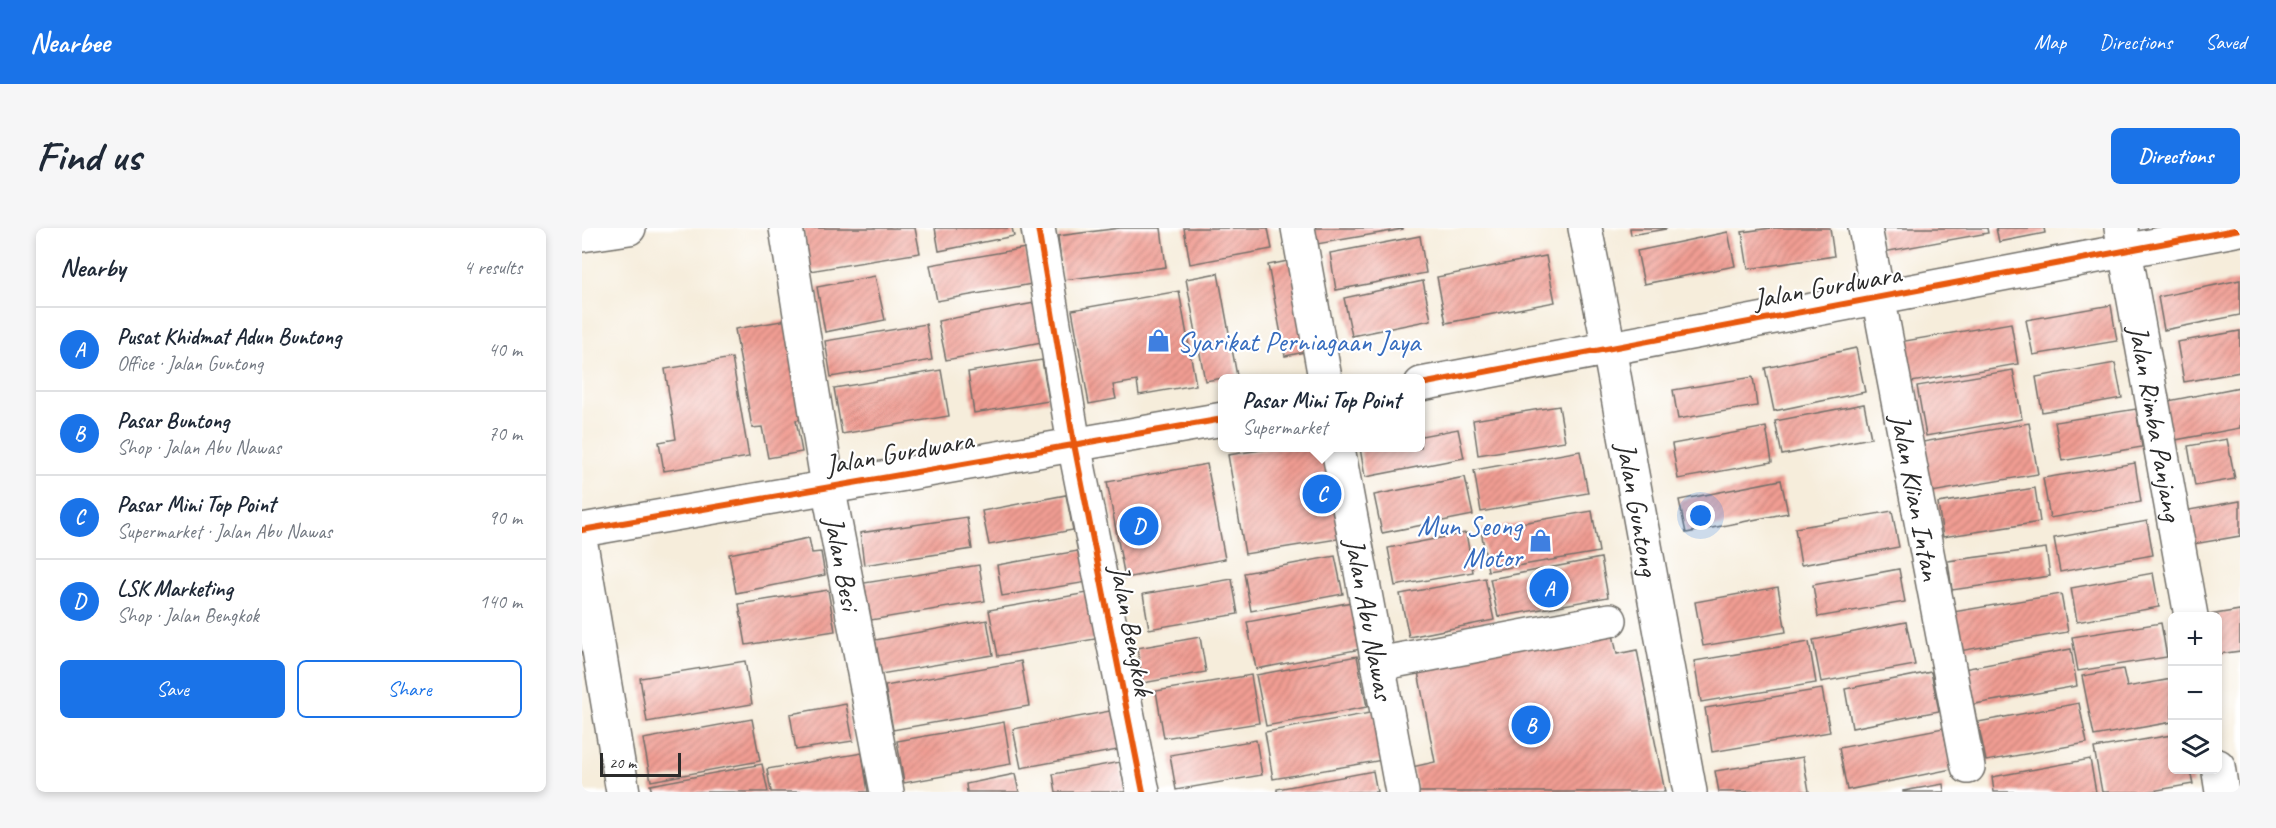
<!DOCTYPE html>
<meta charset="utf-8">
<style>
body{margin:0;font-family:Caveat,sans-serif;background:#f6f6f7;color:#1f2937}
.controls{position:absolute;right:18px;bottom:18px;display:grid;overflow:hidden;border-radius:9px;box-shadow:0 3px 9px #0003}
.controls button{width:54px;height:54px;display:grid;place-items:center;padding:0;border:0;border-bottom:2px solid #e0e1e3;background:#fff;color:#1f2937;font:30px sans-serif}
.scale{position:absolute;left:18px;bottom:15px;width:81px;box-sizing:border-box;padding-left:6px;border:3px solid #2b2b2b;border-top:0;font-size:16px;line-height:21px;white-space:nowrap;color:#2b2b2b;-webkit-text-stroke:4px #fff;paint-order:stroke}
.you{position:absolute;left:1119px;top:288px;width:21px;height:21px;margin:-15px;border:4px solid #fff;border-radius:50%;background:#1a73e8;box-shadow:0 0 0 9px #1a73e833}
.badge{display:grid;place-items:center;width:39px;height:39px;border-radius:50%;background:#1a73e8;color:#fff;font-size:20px;font-weight:700}
.pin{position:absolute;translate:-50% -50%;border:3px solid #fff;box-shadow:0 2px 6px #0006}
.popup{position:absolute;left:636px;top:146px;width:207px;height:78px;box-sizing:border-box;display:grid;place-content:center;border-radius:9px;background:#fff;filter:drop-shadow(0 2px 4px #0005);font-size:20px;white-space:nowrap;color:#747a83}
.popup b{font-size:22px;color:#1f2937}
.popup::after{content:'';position:absolute;left:50%;top:100%;margin-left:-12px;border:12px solid transparent;border-top-color:#fff}
.list{margin:0;padding:0;list-style:none}
h2{display:flex;justify-content:space-between;align-items:center;height:78px;margin:0;padding:0 24px;font-size:26px}
h2 small{font-size:20px;font-weight:400;color:#747a83}
.list li{display:grid;grid-template-columns:39px 1fr auto;gap:18px;align-items:center;box-sizing:border-box;height:84px;padding:0 24px;border-top:2px solid #e0e1e3}
.list b{display:block;font-size:22px;white-space:nowrap}
.list p{margin:0;font-size:20px;white-space:nowrap;color:#747a83}
.list em{font-size:20px;font-style:normal;color:#747a83}
.actions{display:flex;gap:12px;padding:18px 24px}
.actions a{flex:1;padding:14px 0;border:2px solid #1a73e8;border-radius:9px;text-align:center;font-size:21px;color:#1a73e8}
.actions .main{background:#1a73e8;color:#fff}
.icon{flex:none;width:33px;height:33px;fill:none;stroke:currentColor;stroke-width:2;stroke-linecap:round;stroke-linejoin:round}
.map{position:relative;flex:none;width:1658px;height:564px;overflow:hidden;border-radius:9px}
header{display:flex;align-items:center;gap:36px;box-sizing:border-box;height:84px;padding:0 30px;background:#1a73e8;color:#fff}
header strong{font-size:28px}
nav{display:flex;gap:33px;margin-inline-start:auto;font-size:21px}
.intro{display:flex;align-items:center;justify-content:space-between;box-sizing:border-box;height:144px;padding:0 36px}
h1{margin:0;font-size:42px}
.button{padding:15px 27px;border-radius:9px;background:#1a73e8;color:#fff;font-size:21px;font-weight:700}
main{display:flex;gap:36px;padding:0 36px}
aside{flex:1;background:#fff;border-radius:9px;box-shadow:0 3px 9px #0003}
.map>svg:first-child{display:block}
</style>
<header>
<strong>Nearbee</strong>
<nav><a>Map</a><a>Directions</a><a>Saved</a></nav>
</header>
<div class="intro"><h1>Find us</h1><a class="button">Directions</a></div>
<main>
<aside>
<h2>Nearby<small>4 results</small></h2>
<ul class="list">
<li><span class="badge">A</span><div><b>Pusat Khidmat Adun Buntong</b><p>Office · Jalan Guntong</p></div><em>40 m</em></li>
<li><span class="badge">B</span><div><b>Pasar Buntong</b><p>Shop · Jalan Abu Nawas</p></div><em>70 m</em></li>
<li><span class="badge">C</span><div><b>Pasar Mini Top Point</b><p>Supermarket · Jalan Abu Nawas</p></div><em>90 m</em></li>
<li><span class="badge">D</span><div><b>LSK Marketing</b><p>Shop · Jalan Bengkok</p></div><em>140 m</em></li>
</ul>
<div class="actions"><a class="main">Save</a><a>Share</a></div>
</aside>
<div class="map">
<svg width="1658" height="564" viewBox="0 0 1658 564">
<defs>
<pattern id="building-hatch" width="6" height="6" patternUnits="userSpaceOnUse" patternTransform="scale(1.5)"><rect width="6" height="6" fill="#f19d93"/><path d="M-1 1l2-2M0 6l6-6M5 7l2-2" fill="none" stroke="#c38078"/></pattern>
</defs>
<rect width="100%" height="100%" fill="#fff"/>
<filter id="ink" filterUnits="userSpaceOnUse"><feTurbulence type="fractalNoise" baseFrequency=".0167" numOctaves="2"/><feDisplacementMap in="SourceGraphic" scale="12" xChannelSelector="R" yChannelSelector="G"/><feConvolveMatrix kernelMatrix="1 2 1 2 8 2 1 2 1" color-interpolation-filters="sRGB"/></filter>
<filter id="wash" filterUnits="userSpaceOnUse"><feTurbulence type="fractalNoise" baseFrequency=".008" numOctaves="4" result="noise"/><feDisplacementMap in="SourceGraphic" scale="24" xChannelSelector="R" yChannelSelector="G"/><feGaussianBlur stdDeviation="1.35" result="paint"/><feColorMatrix in="noise" values="0 0 0 0 0 0 0 0 0 0 0 0 0 0 0 0 0 1.4 0 .05"/><feComposite in="paint" operator="in"/></filter>
<g filter="url(#wash)">
<rect width="100%" height="100%" fill="#f6eddb"/>
<g id="blocks">
<!-- building -->
<path fill="url(#building-hatch)" d="M221 0H333L338 25 228 43Z
M353 0H430L432 8 357 23Z
M538 0H579L584 39 481 52 476 8Z
M602 0H686L690 21 608 36Z
M733 0H821V1L735 16Z
M1048 0H1083L1084 1 1049 7Z
M1189 0H1248L1252 28 1166 41 1160 4Z
M1298 0H1405L1406 5 1302 24Z
M1414 0H1462L1463 5 1417 14Z
M1146 4 1153 38 1062 56 1055 23Z
M838 8 844 45 754 62 748 25Z
M443 20 450 56 355 73 348 37Z
M964 28 973 74 864 95 855 49Z
M711 32 728 123 703 128 686 37Z
M636 45 655 148 623 153 604 51Z
M293 48 303 92 243 104 235 59Z
M1658 52V87L1582 102 1576 69Z
M841 53 849 92 770 108 762 70Z
M597 63 614 157 557 167 555 153 531 157 534 171 507 176 490 82Z
M458 74 465 113 364 132 356 93Z
M1529 77 1535 113 1451 127 1444 92Z
M211 91 230 190 214 192 220 224 186 230 180 199 170 200 153 101Z
M1429 95 1436 136 1324 155 1317 114Z
M344 96 350 132 249 149 243 113Z
M1658 103V144L1602 154 1595 114Z
M1274 120 1283 164 1192 183 1183 140Z
M150 130 167 229 82 243 77 214 94 211 83 141Z
M460 132 467 173 392 185 386 144Z
M1533 135 1540 170 1460 184 1454 149Z
M359 142 367 188 260 206 252 160Z
M1431 142 1440 191 1344 208 1335 158Z
M1171 149 1175 178 1096 191 1091 162Z
M1658 159V200L1588 213 1581 174Z
M1282 176 1289 210 1200 227 1193 193Z
M977 178 983 213 896 227 891 192Z
M1554 181 1560 219 1480 233 1473 194Z
M1447 195 1456 246 1344 265 1335 215Z
M1184 199 1190 234 1096 251 1090 216Z
M876 201 882 230 783 249 778 220H839V208Z
M1645 211 1653 251 1613 258 1606 218Z
M692 220H742L762 310 663 326 646 227Z
M998 223 1006 265 899 284 892 242Z
M1553 235 1559 274 1468 290 1461 250Z
M625 236 643 331 543 350 525 254Z
M883 249 891 287 800 305 792 267Z
M1199 252 1206 285 1104 305 1097 272Z
M1453 260 1458 294 1361 309 1356 275Z
M484 267 491 302 407 317 400 283Z
M1658 273V308L1612 316 1607 282Z
M1010 283 1017 324 906 343 899 302Z
M1310 283 1317 319 1219 337 1213 300Z
M385 289 390 321 282 337 278 305Z
M1565 293 1571 327 1478 344 1472 310Z
M884 305 891 344 813 358 806 320Z
M227 310 230 325 239 324 243 347 154 365 147 326Z
M1464 320 1468 348 1370 362 1366 333Z
M507 321 512 353 420 368 415 337Z
M753 328 761 366 669 383 662 345Z
M1019 330 1026 369 916 389 908 351Z
M397 337 403 373 289 392 282 355Z
M1317 341 1323 374 1236 389 1231 357Z
M1571 345 1577 379 1495 394 1489 360Z
M903 350 912 392 827 409 818 366Z
M650 351 656 386 567 401 561 366Z
M1196 359 1204 404 1121 418 1113 374Z
M246 362 253 403 164 417 157 376Z
M511 364 519 410 416 428 407 382Z
M1479 366 1486 404 1372 424 1365 385Z
M770 374 779 421 674 441 665 394Z
M1658 382V423L1637 426 1636 388 1627 387Z
M405 392 411 427 299 446 293 412Z
M1324 394 1333 437 1239 454 1231 412Z
M1579 395 1585 429 1496 443 1490 409Z
M1029 396 1035 426 1055 422 1083 564H835L830 539 853 534 834 433Z
M618 409 624 444 561 455 555 420Z
M1227 414 1234 455 1119 474 1112 433Z
M1489 421 1495 458 1382 478 1376 442Z
M775 428 785 479 684 498 674 447Z
M163 433 170 476 65 494 58 450Z
M439 433 447 478 311 502 303 458Z
M1541 441 1545 459 1590 451V494L1512 508 1500 448Z
M1349 444 1357 483 1270 500 1263 461Z
M669 447 677 495 582 510 574 463Z
M1240 461 1248 504 1130 524 1123 480Z
M1497 475 1505 515 1404 533 1396 494Z
M264 476 271 513 214 522 208 486Z
M533 482 541 521 439 540 431 501Z
M793 484 801 532 691 551 683 504Z
M170 491 178 533 69 553 61 511Z
M422 494 429 536 322 555 315 513Z
M1361 500 1370 541 1265 562 1257 520Z
M1590 507V542H1608L1611 556 1564 564H1520L1512 520Z
M674 512 680 547 594 562 588 527Z
M280 525 286 564H189L185 541Z
M1221 529 1227 563 1137 564 1133 543Z
M1508 531 1514 564H1412L1410 549Z
M538 534 544 564H474L471 546Z
M180 536 186 564H70L68 557Z
M791 543 795 564H695V561Z
M433 546 437 564H385L384 556Z
M1361 556 1362 564H1321V563Z"/>
</g>
</g>
<g filter="url(#ink)">
<use href="#blocks" fill-opacity="0" stroke="#726f69" stroke-width="1.5"/>
<g fill="none" stroke-linecap="round" stroke-linejoin="round">
<defs>
<g id="minor">
<path id="s1" d="M204 0 246 258 305 564"/>
<path d="M456 0 492 216 561 564"/>
<path d="M716 0 743 150"/>
<path id="s2" d="M1003 0 1027 120 1108 564"/>
<path id="s3" d="M1283 0 1386 539"/>
<path id="s4" d="M1539 0 1609 388"/>
<path d="M0 7 47 0"/>
<path d="M839 156 1658 1"/>
<path id="s5" d="M756 220 820 564"/>
<path d="M0 302 641 191"/>
<path d="M0 322 41 564"/>
<path d="M796 436 1028 392"/>
<path d="M1636 538 1640 564"/>
</g>
</defs>
<!-- minor casing -->
<use href="#minor" stroke="#726f69" stroke-width="36"/>
<!-- minor -->
<use href="#minor" stroke="#fff" stroke-width="33"/>
<defs>
<path id="cycleway" d="M456 0 492 216 561 564
M839 156 1658 1
M0 302 641 191"/>
</defs>
<!-- cycleway casing -->
<use href="#cycleway" stroke="#fff" stroke-width="10"/>
<!-- cycleway -->
<use href="#cycleway" stroke="#e8590c" stroke-width="6"/>
</g>
</g>
<!-- icons -->
<defs>
<symbol id="shop-bare" viewBox="-9 -9 18 18"><path d="M-5-2.5h2.3a2.7 3.5 0 0 1 5.4 0H5L5.5 6h-11ZM-1.5-2.5h3a1.5 2.3 0 0 0-3 0Z" fill="#3f7fe0" stroke="#fff" stroke-width="2.5" paint-order="stroke"/></symbol>
</defs>
<g fill-rule="evenodd">
<use href="#shop-bare" x="560" y="96" width="33" height="33"/>
<use href="#shop-bare" x="942" y="296" width="33" height="33"/>
</g>
<g text-anchor="middle" dominant-baseline="central" stroke-width="4.5" stroke-linejoin="round" paint-order="stroke">
<!-- street labels -->
<g font-size="28" fill="#2b2b2b" stroke="#fff">
<text transform="translate(1245 58) rotate(-10)">Jalan Gurdwara</text>
<text stroke="none"><textPath href="#s4" startOffset="198">Jalan Rimba Panjang</textPath></text>
<text transform="translate(317 224) rotate(-10)">Jalan Gurdwara</text>
<text stroke="none"><textPath href="#s3" startOffset="274">Jalan Klian Intan</textPath></text>
<text stroke="none"><textPath href="#s2" startOffset="286">Jalan Guntong</textPath></text>
<text stroke="none"><textPath href="#s1" startOffset="340">Jalan Besi</textPath></text>
<text stroke="none"><textPath href="#s5" startOffset="174">Jalan Abu Nawas</textPath></text>
<text transform="translate(550 402) rotate(79)">Jalan Bengkok</text>
</g>
<!-- shop labels -->
<g font-size="28" fill="#366cbe" stroke="#fff" text-anchor="start">
<text x="595" y="113">Syarikat Perniagaan Jaya</text>
<text x="940" y="297" text-anchor="end">Mun Seong<tspan x="940" dy="32">Motor</tspan></text>
</g>
</g>
</svg>
<div class="controls">
<button>+</button>
<button>−</button>
<button><svg class="icon" aria-label="layers" viewBox="0 0 24 24"><path d="M12 4l9 5-9 5-9-5zM3 14l9 5 9-5"/></svg></button>
</div>
<div class="scale">20 m</div>
<div class="you"></div>
<div class="pin badge" style="left:967px;top:360px">A</div>
<div class="pin badge" style="left:949px;top:497px">B</div>
<div class="pin badge" style="left:740px;top:266px">C</div>
<div class="popup"><b>Pasar Mini Top Point</b>Supermarket</div>
<div class="pin badge" style="left:557px;top:298px">D</div>
</div>
</main>
